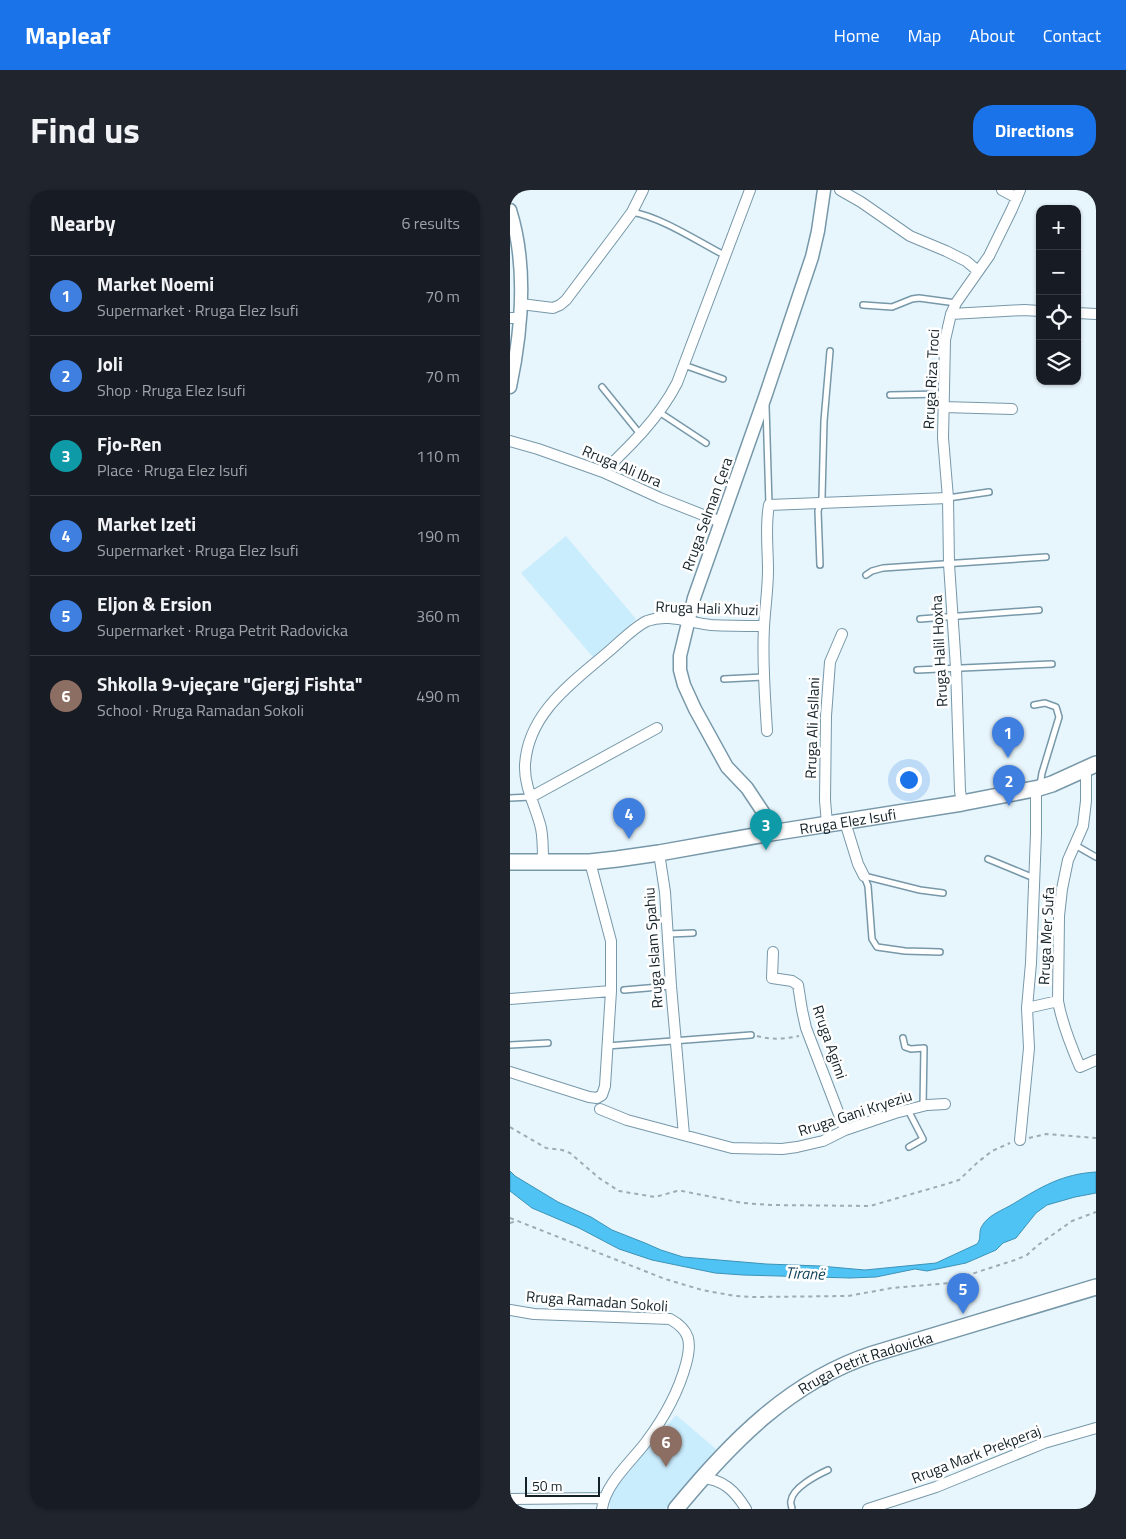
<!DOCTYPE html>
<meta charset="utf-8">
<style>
body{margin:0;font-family:"Titillium Web",sans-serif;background:#20242c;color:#f1f3f6}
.controls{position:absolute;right:15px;top:15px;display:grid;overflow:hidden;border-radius:10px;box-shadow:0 1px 4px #0004}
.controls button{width:45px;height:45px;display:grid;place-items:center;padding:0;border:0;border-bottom:1px solid #363941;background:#171b24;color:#f1f3f6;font:25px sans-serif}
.scale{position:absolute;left:15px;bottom:12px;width:75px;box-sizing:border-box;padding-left:5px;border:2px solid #142228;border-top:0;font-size:14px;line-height:18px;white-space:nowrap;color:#142228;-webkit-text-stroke:4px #fff;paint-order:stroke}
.you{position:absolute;left:398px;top:589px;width:18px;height:18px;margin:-12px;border:4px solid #fff;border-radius:50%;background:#1a73e8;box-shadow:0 0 0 8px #1a73e833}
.badge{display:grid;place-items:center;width:32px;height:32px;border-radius:50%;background:#1a73e8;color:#fff;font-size:16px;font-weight:700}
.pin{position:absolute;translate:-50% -41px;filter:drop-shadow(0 1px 2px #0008)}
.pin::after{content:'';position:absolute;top:26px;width:18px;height:15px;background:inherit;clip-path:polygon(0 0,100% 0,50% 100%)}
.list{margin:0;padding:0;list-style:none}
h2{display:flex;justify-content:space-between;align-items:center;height:65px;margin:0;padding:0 20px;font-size:21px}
h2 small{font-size:16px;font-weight:400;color:#9ea1a6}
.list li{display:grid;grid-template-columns:32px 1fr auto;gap:15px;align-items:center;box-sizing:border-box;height:80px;padding:0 20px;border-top:1px solid #363941}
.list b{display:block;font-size:19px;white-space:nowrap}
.list p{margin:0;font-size:16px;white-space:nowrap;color:#9ea1a6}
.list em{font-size:16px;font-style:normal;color:#9ea1a6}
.icon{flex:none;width:28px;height:28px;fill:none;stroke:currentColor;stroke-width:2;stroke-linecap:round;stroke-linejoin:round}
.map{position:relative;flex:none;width:586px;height:1319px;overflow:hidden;border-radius:20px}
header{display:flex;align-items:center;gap:30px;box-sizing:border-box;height:70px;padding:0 25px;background:#1a73e8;color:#fff}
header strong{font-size:24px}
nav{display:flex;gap:28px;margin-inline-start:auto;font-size:18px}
.intro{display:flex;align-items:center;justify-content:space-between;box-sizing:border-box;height:120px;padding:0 30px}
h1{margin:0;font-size:35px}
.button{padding:12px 22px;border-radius:20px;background:#1a73e8;color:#fff;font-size:18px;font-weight:700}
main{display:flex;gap:30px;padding:0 30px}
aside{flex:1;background:#171b24;border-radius:20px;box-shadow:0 1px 4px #0004}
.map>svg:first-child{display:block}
</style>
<header>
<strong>Mapleaf</strong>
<nav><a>Home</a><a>Map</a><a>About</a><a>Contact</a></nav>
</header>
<div class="intro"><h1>Find us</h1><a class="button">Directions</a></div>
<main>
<aside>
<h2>Nearby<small>6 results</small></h2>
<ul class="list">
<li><span class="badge" style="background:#3f7fe0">1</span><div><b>Market Noemi</b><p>Supermarket · Rruga Elez Isufi</p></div><em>70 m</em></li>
<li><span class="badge" style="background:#3f7fe0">2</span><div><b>Joli</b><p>Shop · Rruga Elez Isufi</p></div><em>70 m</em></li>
<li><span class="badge" style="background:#0f9aa8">3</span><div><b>Fjo-Ren</b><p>Place · Rruga Elez Isufi</p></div><em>110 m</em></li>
<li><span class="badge" style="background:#3f7fe0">4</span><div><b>Market Izeti</b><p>Supermarket · Rruga Elez Isufi</p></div><em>190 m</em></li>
<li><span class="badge" style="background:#3f7fe0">5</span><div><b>Eljon &amp; Ersion</b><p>Supermarket · Rruga Petrit Radovicka</p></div><em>360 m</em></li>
<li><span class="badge" style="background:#8d6e63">6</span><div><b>Shkolla 9-vjeçare &quot;Gjergj Fishta&quot;</b><p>School · Rruga Ramadan Sokoli</p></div><em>490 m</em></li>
</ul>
</aside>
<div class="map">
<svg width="586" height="1319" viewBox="0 0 586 1319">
<rect width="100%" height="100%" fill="#e7f5fc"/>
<!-- built -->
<path fill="#caedfe" d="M56 346 126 429 83 467 11 383Z
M166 1225 206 1259 155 1319H100L99 1309 102 1300Z"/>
<!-- water -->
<path fill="#4fc3f4" stroke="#3d93b7" d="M0 981 5 986 48 1012 81 1027 102 1040 135 1053 151 1060 173 1067 256 1074 310 1076 355 1080 426 1073 467 1054C472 1048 468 1042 472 1036 478 1025 493 1020 503 1014 531 997 552 984 586 982V1003L565 1007 537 1015 526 1023 506 1048 493 1053 486 1060 456 1073 417 1081 405 1079 366 1087 340 1088 233 1085 205 1083 142 1070 109 1059 69 1038 22 1018 0 1001Z"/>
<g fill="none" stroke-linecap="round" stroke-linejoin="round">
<defs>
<path id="service" d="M122 22C153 28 187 51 216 66
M353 115 382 117 402 109 409 108 446 113
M174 175 213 189
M92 197 130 244
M380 205 433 204
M256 216 259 315
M149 222 196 253
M438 308 479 302
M310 375 308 321 312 307 314 231 320 161
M356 385 362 381 373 378 536 367
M410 429 529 420
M407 480 542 474
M214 489 253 487
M524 515 535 513 546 517 549 527 532 583 530 595
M0 608 21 607
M565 655 586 667
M478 669 524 688
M354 686 358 696 362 749 367 757 395 761 430 762
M354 686 410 700 433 703
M158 744 183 743
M114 800 161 796
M393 848 395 857 401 859 414 858 413 916
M0 855 38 853
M97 856 241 845
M398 920 413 949 399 957
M282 1319C282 1317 280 1313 281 1311 282 1298 307 1285 318 1280"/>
<path id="minor" d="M330 0 351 12 400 46 436 61 456 71 468 81
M492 0 507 8
M11 114 43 118 50 115 56 110 108 41 122 22 133 0
M567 123 586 124
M441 124 514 120 530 121
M0 128H10
M433 217 502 219
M0 251 28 259 93 282 150 308 211 332
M93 282C121 255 149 228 167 193L240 0
M257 541C255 506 252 472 254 437 255 418 258 399 258 380 258 358 255 336 259 315L438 308
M576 579V611L573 636 558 670 552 699 549 726 548 811C552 834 561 856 570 877L586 870
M21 607 147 538
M452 613 450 601 446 478 439 374 438 308 433 248 435 150 441 124 446 113 479 66 502 19 510 0
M335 632 348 674 354 686
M317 634 315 610 316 526 320 472 332 444
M149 663 155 702 161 796 174 945
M33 672C33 661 33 648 31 638 26 617 14 597 15 575 18 523 62 493 98 462 109 453 124 437 137 431 158 423 180 433 201 435 219 436 237 436 254 436
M80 672 101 751V801L95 896 92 905 87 908
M263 762 262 788 282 791 288 795 292 820 296 838 335 940
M0 809 101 801
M517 818 548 811
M0 882 79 907 87 908
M90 919 117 930 222 958 272 959 287 957 313 951 335 940 385 923 417 915 435 914
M510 950 519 858 517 818 521 773 526 644V599
M0 1120 24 1124 160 1129C180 1140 182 1152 176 1174 168 1204 154 1228 136 1252 121 1272 95 1294 92 1319
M191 1288C213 1289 225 1301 236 1319
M0 1309 95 1308
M358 1319 426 1297 534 1253 586 1238"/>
<path id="tertiary" d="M0 20C18 77 12 140 0 197
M261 643 253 622 237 598 217 577 185 519 174 495 170 480V466L184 408 255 207 302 67 308 41 314 0"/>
<g id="secondary">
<path id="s1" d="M0 672H80L107 669 149 663 261 643 452 613 529 598 542 594 586 574"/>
<path id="s2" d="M166 1319C220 1253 280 1191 363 1164L586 1097"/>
</g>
</defs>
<!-- service casing -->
<use href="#service" stroke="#7798a9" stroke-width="8"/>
<!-- minor casing -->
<use href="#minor" stroke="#7798a9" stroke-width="12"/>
<!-- tertiary casing -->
<use href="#tertiary" stroke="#7798a9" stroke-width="15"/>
<!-- secondary casing -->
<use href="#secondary" stroke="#7798a9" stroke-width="18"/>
<!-- path -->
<path stroke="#9dabb2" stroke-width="2" stroke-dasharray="4 4" stroke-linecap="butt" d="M247 846C262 850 274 849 289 846
M0 937 36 958 52 960 60 963 89 988 109 1001 145 1007 167 1001H172L233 1013 261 1015 360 1016 433 995 449 990 468 972 482 961 500 953
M519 948 536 944 586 948
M0 1028 155 1089 192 1100 225 1106 244 1107 338 1106 382 1098 440 1093 455 1086 505 1070 517 1065 528 1055 562 1031 586 1022
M0 1033 7 1031"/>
<!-- service -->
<use href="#service" stroke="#fff" stroke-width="5"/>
<!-- minor -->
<use href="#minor" stroke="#fff" stroke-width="10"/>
<!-- tertiary -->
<use href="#tertiary" stroke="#fff" stroke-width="12"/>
<!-- secondary -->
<use href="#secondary" stroke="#fff" stroke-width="15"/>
</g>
<g text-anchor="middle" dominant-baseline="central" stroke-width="5" stroke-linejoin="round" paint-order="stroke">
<!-- street labels -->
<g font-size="15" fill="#142228" stroke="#fff">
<text transform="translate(421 189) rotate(-87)">Rruga Riza Troci</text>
<text transform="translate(112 276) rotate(23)">Rruga Ali Ibra</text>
<text transform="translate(197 324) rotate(-70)">Rruga Selman Çera</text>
<text transform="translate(197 418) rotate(2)">Rruga Hali Xhuzi</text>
<text transform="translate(429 461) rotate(-93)">Rruga Halil Hoxha</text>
<text transform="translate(302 538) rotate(-88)">Rruga Ali Asllani</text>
<text stroke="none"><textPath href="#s1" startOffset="341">Rruga Elez Isufi</textPath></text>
<text transform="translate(536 746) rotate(-87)">Rruga Mer Sufa</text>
<text transform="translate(143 758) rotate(-94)">Rruga Islam Spahiu</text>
<text transform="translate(320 852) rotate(71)">Rruga Agimi</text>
<text transform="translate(345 923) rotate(-18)">Rruga Gani Kryeziu</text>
<text transform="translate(87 1111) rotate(4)">Rruga Ramadan Sokoli</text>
<text stroke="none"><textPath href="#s2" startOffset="244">Rruga Petrit Radovicka</textPath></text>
<text transform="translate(466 1264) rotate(-21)">Rruga Mark Prekperaj</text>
</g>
<!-- water labels -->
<g font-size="16" font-style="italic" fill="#134459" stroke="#fff">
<text transform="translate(295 1083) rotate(2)">Tiranë</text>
</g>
</g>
</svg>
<div class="controls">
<button>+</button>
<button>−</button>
<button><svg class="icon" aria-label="locate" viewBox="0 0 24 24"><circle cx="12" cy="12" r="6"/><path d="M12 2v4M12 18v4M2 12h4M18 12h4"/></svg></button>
<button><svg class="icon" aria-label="layers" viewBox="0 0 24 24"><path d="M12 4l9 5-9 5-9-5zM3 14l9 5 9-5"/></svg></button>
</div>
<div class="scale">50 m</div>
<div class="you"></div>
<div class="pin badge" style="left:498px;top:568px;background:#3f7fe0">1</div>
<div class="pin badge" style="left:499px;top:616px;background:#3f7fe0">2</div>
<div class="pin badge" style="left:256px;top:660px;background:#0f9aa8">3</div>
<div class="pin badge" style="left:119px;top:649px;background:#3f7fe0">4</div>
<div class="pin badge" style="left:453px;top:1124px;background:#3f7fe0">5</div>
<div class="pin badge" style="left:156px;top:1277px;background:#8d6e63">6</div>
</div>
</main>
